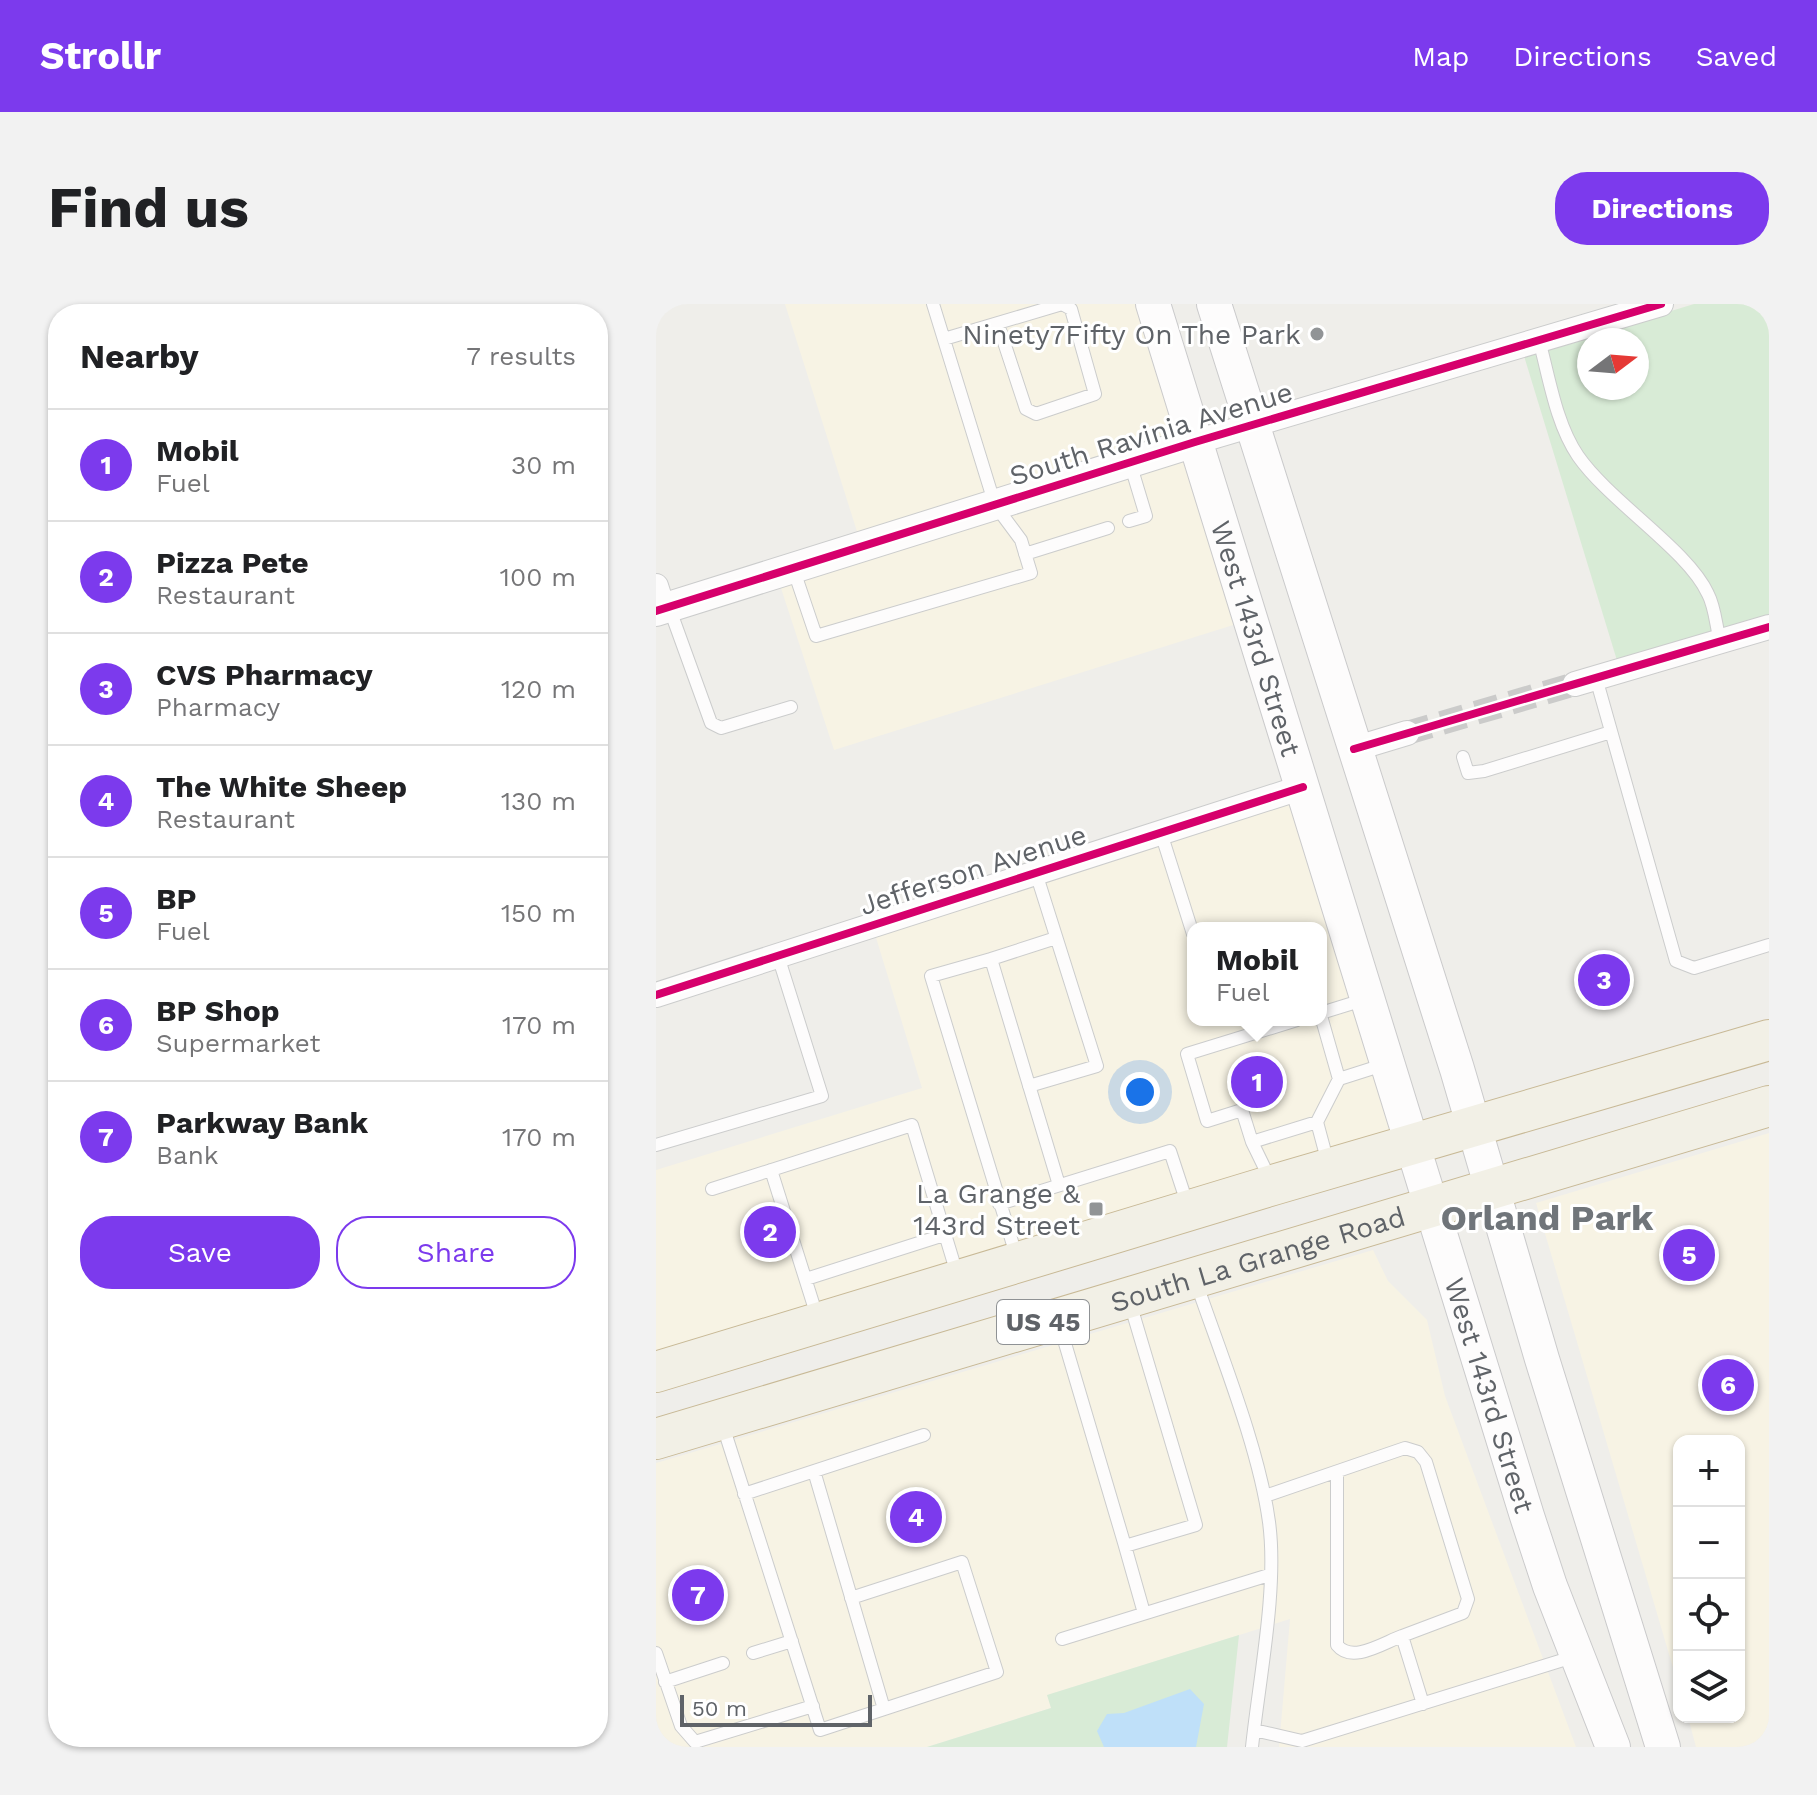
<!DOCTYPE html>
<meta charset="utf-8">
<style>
body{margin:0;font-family:"Work Sans",sans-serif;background:#f2f2f2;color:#202124}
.controls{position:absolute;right:24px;bottom:24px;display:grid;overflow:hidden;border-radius:16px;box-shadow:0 2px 6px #0004}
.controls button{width:72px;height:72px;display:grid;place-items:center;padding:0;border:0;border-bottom:2px solid #e0e0e0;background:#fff;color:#202124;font:40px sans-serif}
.compass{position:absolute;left:921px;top:24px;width:72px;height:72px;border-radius:50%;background:#fff;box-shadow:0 2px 6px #0004;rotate:74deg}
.scale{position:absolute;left:24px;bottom:20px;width:192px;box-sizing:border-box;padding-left:8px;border:4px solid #5f6368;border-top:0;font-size:22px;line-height:28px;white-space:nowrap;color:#5f6368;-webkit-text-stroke:6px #fff;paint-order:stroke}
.you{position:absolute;left:484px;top:788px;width:28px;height:28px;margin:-20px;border:6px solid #fff;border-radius:50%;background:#1a73e8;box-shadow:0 0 0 12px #1a73e833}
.badge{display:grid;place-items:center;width:52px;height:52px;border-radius:50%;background:#7c3aed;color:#fff;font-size:26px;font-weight:700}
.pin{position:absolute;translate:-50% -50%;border:4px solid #fff;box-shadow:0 2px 8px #0006}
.popup{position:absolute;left:531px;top:618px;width:140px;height:104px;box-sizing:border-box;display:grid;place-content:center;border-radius:16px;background:#fff;filter:drop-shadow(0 2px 6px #0005);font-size:26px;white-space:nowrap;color:#757577}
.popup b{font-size:30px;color:#202124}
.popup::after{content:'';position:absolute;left:50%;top:100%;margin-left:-16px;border:16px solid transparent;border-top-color:#fff}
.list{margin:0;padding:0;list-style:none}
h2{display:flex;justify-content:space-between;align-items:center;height:104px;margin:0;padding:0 32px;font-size:34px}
h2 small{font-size:26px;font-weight:400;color:#757577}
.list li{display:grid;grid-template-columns:52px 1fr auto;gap:24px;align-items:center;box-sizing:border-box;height:112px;padding:0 32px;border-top:2px solid #e0e0e0}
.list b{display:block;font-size:30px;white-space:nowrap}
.list p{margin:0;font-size:26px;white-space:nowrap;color:#757577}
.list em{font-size:26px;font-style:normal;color:#757577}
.actions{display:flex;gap:16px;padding:24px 32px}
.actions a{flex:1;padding:18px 0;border:2px solid #7c3aed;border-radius:32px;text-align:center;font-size:28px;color:#7c3aed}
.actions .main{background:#7c3aed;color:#fff}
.icon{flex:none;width:44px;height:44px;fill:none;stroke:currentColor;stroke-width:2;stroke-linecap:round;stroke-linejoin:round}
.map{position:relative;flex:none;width:1113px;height:1443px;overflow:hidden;border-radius:32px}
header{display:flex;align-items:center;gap:48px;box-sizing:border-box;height:112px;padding:0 40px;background:#7c3aed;color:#fff}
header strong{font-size:38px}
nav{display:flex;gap:44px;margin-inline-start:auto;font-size:28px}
.intro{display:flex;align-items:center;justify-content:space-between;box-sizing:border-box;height:192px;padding:0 48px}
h1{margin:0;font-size:56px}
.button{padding:20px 36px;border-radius:32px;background:#7c3aed;color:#fff;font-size:28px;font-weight:700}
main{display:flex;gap:48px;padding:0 48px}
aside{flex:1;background:#fff;border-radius:32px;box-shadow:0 2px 6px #0004}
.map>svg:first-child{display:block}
</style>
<header>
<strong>Strollr</strong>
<nav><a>Map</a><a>Directions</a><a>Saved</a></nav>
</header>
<div class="intro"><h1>Find us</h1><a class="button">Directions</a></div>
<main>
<aside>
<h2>Nearby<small>7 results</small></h2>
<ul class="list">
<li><span class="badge">1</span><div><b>Mobil</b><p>Fuel</p></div><em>30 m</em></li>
<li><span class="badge">2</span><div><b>Pizza Pete</b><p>Restaurant</p></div><em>100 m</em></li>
<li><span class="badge">3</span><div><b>CVS Pharmacy</b><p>Pharmacy</p></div><em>120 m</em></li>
<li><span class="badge">4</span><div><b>The White Sheep</b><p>Restaurant</p></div><em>130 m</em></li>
<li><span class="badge">5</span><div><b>BP</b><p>Fuel</p></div><em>150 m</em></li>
<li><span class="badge">6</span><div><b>BP Shop</b><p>Supermarket</p></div><em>170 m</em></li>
<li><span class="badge">7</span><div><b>Parkway Bank</b><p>Bank</p></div><em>170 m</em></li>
</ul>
<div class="actions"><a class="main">Save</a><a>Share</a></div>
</aside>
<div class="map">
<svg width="1113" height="1443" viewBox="0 0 1113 1443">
<rect width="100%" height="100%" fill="#efeeea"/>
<!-- commercial -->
<path fill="#f7f3e4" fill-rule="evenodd" d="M129 0H493L533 133 204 237Z
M535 146 590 317 178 446 122 275Z
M643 490 748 836 0 1062V866L266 784 218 627ZM537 624H665V716H537Z
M1113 829V1443H1040L1032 1413H1083V1137H1023V1384L880 899Z
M717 946 732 977 771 1016 789 1092 920 1443H623L634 1315 392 1391 395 1404 271 1443H0V1159Z"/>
<!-- green -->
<path fill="#d8ebd6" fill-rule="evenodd" d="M1038 0H1113V318L963 363 868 52ZM933 36H981V84H933Z
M583 1331 571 1443H271L395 1404 391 1391Z"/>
<!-- water -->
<path fill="#bfe0f9" d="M534 1385 548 1400 540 1443H448L441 1427 451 1410 468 1409Z"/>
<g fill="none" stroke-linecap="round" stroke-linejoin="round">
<!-- minor-tunnel -->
<path stroke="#cbcbca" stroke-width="24" stroke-dasharray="24 12" stroke-linecap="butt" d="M751 429 919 380"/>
<defs>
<path id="service" d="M342 20 370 105 380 110 439 90 415 5 406 0
M288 35 406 0
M883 36C893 73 900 120 922 152 954 198 1032 246 1052 290 1059 303 1060 322 1064 337
M473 217 490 212 474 159
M369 250 452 224
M137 264 160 332 375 269 365 236 339 201 277 0
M13 303 55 419 65 424 135 403
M940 374 1020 657 1038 664 1113 641
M807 453 812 469 828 467 955 428
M505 529 537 630
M335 655 400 634
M665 709 707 696
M665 712 683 775 661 818 672 859
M683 775 730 760
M373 782 441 762 380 569
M596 838 586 806 551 817 531 750 641 716
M0 841 166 792 122 652
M115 866 161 1012
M614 875 596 838 661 818
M56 885 256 821 302 973
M343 900 514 847 532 902
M361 954 275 672 335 655 403 881
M150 975 291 930
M540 978C565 1051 603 1144 613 1218 622 1284 603 1376 596 1443
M403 1019 469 1242 540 1221 474 999
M67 1122 164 1426 341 1368 306 1258 195 1294
M158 1167 228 1405
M681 1168V1341C696 1360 727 1339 746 1332
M88 1190 268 1131
M609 1192 749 1144 762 1148 770 1158 812 1295 807 1309 746 1332 767 1400
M469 1242 488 1309
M406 1335 613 1271
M0 1349 25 1422 39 1438 157 1402
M97 1349 136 1337
M9 1378 67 1359
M598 1426 646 1437 920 1352"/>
<path id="minor" d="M539 138 1005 0
M0 282 7 304
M919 380 1113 323
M698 445 751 429
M0 691 647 483"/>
<path id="tertiary" d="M0 307 539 138"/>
<g id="secondary">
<path id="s1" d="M497 0 871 1212 894 1282 957 1443"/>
<path d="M558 0 801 765 886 1055 1007 1443"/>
</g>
<g id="trunk">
<path d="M0 1068 617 881 1113 736"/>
<path id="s2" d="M0 1135 1113 802"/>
</g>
</defs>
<!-- service casing -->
<use href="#service" stroke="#cbcccc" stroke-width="14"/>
<!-- minor casing -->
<use href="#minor" stroke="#cbcccc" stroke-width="26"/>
<!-- tertiary casing -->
<use href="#tertiary" stroke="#cbcccc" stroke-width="32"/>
<!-- secondary casing -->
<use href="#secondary" stroke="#cacacb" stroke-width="36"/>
<!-- trunk casing -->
<use href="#trunk" stroke="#c8b996" stroke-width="42"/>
<!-- service -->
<use href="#service" stroke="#fdfcfc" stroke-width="12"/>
<!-- minor -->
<use href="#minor" stroke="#fdfcfc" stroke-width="24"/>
<!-- tertiary -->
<use href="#tertiary" stroke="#fdfcfc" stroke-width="30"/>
<!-- secondary -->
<use href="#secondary" stroke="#fdfcfc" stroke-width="34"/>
<!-- trunk -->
<use href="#trunk" stroke="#f2f0e6" stroke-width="40"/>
<defs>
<path id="cycleway" d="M0 307 539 138 1005 0
M698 445 1113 323
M0 691 647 483"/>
</defs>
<!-- cycleway casing -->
<use href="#cycleway" stroke="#fff" stroke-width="13"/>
<!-- cycleway -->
<use href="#cycleway" stroke="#d6006c" stroke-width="8"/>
</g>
<!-- markers -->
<g fill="#919496" stroke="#fff" stroke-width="3">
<circle cx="661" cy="30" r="8"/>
<rect x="432" y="897" width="16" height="16" rx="4"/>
</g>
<g text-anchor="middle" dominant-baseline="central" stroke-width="6" stroke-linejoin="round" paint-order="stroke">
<!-- shield labels -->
<rect fill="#fff" stroke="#8f9295" stroke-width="2" x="341" y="996" width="92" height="44" rx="6"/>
<g font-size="26" font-weight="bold" fill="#5f6368">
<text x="387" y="1018">US 45</text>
</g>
<!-- poi labels -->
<g font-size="28" fill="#5f6368" stroke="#fff" text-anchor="end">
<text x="645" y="30">Ninety7Fifty On The Park</text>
<text x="424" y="889">La Grange &amp;<tspan x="424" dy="32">143rd Street</tspan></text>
</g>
<!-- street labels -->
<g font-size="28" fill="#5f6368" stroke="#fff">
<text transform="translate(495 130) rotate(-17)">South Ravinia Avenue</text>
<text stroke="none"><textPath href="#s1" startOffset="350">West 143rd Street</textPath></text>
<text transform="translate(317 566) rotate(-18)">Jefferson Avenue</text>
<text stroke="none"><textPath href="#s2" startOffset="628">South La Grange Road</textPath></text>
<text stroke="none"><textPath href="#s1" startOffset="1142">West 143rd Street</textPath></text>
</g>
<!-- district labels -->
<g font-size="36" font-weight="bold" fill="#70757a" stroke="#fff">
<text x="891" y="914">Orland Park</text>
</g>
</g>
</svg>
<div class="controls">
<button>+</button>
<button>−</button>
<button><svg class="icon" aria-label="locate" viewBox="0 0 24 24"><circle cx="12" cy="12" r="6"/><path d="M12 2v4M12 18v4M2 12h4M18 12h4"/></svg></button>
<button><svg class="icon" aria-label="layers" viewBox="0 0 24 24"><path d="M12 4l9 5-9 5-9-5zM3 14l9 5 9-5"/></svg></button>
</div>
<svg class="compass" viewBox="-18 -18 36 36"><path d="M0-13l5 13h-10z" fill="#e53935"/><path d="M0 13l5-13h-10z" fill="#757577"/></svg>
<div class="scale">50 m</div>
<div class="you"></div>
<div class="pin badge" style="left:601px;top:778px">1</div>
<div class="popup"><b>Mobil</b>Fuel</div>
<div class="pin badge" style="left:114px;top:928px">2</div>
<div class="pin badge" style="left:948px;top:676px">3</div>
<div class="pin badge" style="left:260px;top:1213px">4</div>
<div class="pin badge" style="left:1033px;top:951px">5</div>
<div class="pin badge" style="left:1072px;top:1081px">6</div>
<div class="pin badge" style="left:42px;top:1291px">7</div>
</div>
</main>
